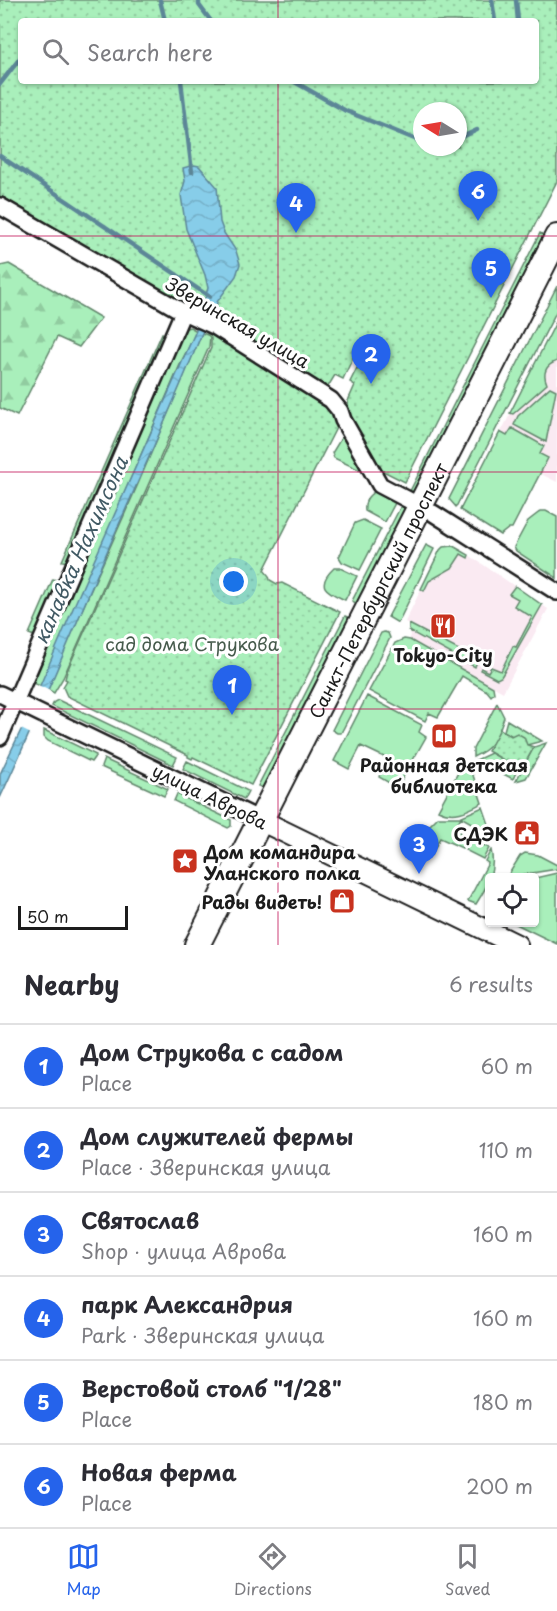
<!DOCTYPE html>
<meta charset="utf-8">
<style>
body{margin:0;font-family:"Playpen Sans",sans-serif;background:#f7f7f7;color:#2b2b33}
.controls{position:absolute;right:18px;bottom:18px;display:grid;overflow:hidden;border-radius:6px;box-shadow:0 2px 4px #0004}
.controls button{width:54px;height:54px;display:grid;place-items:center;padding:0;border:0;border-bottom:2px solid #e1e1e2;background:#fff;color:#2b2b33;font:30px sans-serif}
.compass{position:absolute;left:413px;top:102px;width:54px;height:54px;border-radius:50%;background:#fff;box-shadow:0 2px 4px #0004;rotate:281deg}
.scale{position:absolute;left:18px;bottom:15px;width:110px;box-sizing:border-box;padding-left:6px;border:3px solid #1c1c1c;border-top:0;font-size:16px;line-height:21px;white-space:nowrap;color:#1c1c1c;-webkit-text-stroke:4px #fff;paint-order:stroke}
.you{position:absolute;left:234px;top:582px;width:21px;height:21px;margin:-15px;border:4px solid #fff;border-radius:50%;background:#1a73e8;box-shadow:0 0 0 9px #1a73e833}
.badge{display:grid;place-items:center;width:39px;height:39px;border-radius:50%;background:#2563eb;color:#fff;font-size:20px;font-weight:700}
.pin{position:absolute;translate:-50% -50px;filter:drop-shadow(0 2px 3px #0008)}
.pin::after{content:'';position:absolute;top:32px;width:21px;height:18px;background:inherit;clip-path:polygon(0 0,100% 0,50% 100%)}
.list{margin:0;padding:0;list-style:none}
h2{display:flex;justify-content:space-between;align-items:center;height:78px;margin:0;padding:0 24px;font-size:26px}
h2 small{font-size:20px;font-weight:400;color:#7c7c81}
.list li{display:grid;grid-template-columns:39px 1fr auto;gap:18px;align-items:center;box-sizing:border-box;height:84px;padding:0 24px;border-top:2px solid #e1e1e2}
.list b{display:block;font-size:22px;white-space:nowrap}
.list p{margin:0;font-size:20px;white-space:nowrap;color:#7c7c81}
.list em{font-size:20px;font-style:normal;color:#7c7c81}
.icon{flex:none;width:33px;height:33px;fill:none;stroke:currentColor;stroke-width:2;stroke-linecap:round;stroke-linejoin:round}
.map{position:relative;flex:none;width:557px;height:945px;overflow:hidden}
.search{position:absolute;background:#fff;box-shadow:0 2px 4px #0004;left:18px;right:18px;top:18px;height:66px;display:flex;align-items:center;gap:15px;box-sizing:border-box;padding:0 21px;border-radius:6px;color:#7c7c81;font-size:22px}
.sheet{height:582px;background:#fff}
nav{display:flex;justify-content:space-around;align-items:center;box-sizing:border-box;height:84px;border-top:2px solid #e1e1e2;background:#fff;font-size:16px;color:#7c7c81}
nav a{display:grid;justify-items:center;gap:3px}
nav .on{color:#2563eb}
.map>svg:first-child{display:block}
</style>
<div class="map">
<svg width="557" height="945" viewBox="0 0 557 945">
<defs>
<pattern id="forest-firs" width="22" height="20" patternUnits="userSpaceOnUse" patternTransform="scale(1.5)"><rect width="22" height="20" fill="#a9efbb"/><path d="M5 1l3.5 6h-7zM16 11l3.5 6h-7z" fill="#91cca0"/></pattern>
<pattern id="park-dots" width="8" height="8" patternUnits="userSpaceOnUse" patternTransform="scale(1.5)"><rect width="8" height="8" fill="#a9efbb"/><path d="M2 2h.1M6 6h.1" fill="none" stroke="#91cca0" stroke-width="1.8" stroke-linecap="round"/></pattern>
<pattern id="water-waves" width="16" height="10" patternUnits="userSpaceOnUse" patternTransform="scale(1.5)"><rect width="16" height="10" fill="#87cde9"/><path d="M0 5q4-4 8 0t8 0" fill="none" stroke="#74afc7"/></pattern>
</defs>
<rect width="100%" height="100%" fill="#fff"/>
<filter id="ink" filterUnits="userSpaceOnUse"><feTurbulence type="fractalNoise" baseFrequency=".0167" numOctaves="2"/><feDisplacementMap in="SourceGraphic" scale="12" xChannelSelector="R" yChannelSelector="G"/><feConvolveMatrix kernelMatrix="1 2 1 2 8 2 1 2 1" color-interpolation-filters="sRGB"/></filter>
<g filter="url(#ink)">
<!-- built -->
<path fill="#faeaf2" d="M557 322V482L539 473 471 491Z
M449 546 458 548 469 555 548 609 503 692 410 640 409 624 405 622 440 550 443 547Z"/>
<!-- grass -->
<path fill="#a9efbb" stroke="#62866c" stroke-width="1.5" d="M540 233 546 236 414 496 409 493Z
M557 286V310L456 507 449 499Z
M557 320V361C546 365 542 373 547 384L513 414 510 413Z
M190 327 197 331 182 360 41 686 32 683 180 335 181 336 186 328Z
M162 333 168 336 69 562 62 561Z
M202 333 210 336 209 347 63 678 54 693 47 689 138 484Z
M550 387 556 390 546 442 514 425 518 416Z
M512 428 544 446 540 454 548 458 512 528H509L500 535 460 510 500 432 507 436Z
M343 435 364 472 334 458 332 453Z
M375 492 396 501 385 522 365 511C364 503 367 495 375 492Z
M402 504 409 508 360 605 352 601Z
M541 511H546L557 517V578L516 551 514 547 528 521Z
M363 520 381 529 360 570 342 562 339 557 355 523Z
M426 545 434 549 398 623 388 617Z
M453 546 469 555 468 558 461 554 452 568 429 581 424 591 421 589 440 550 443 547Z
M334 568H340L357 576 345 600C328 592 314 587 334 568Z
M53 579 61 582 37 637 29 634Z
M515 586 542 605 504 672 501 677 497 679 480 670 481 668 488 672 491 667 501 671 513 646 516 647 532 617 514 606 518 599 509 594Z
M345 616 350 618 265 789 258 786Z
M409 624 474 658 476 664 475 667 411 632 409 630Z
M384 632 388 633 390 638 341 733H337L332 730 381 633Z
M404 639 410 640 493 687 494 693 491 696 487 691 462 676 438 717 429 713 425 721 369 691 395 643Z
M367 696 422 725 419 732 426 737 401 781 406 784 403 791 379 777 386 758 361 746 349 769 334 761Z
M58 700 177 757 173 765 52 706 54 702Z
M497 703 504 717C496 739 495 747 473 757V749Z
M507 720 542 741 527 745 504 731Z
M44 730 96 755 91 762 48 741 44 737Z
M546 743 526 778 516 781 534 747Z
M491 753 518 768 513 779 476 760Z
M104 759 168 789 164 796 101 767Z
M187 761 248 791 244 799 183 769Z
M470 766 482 803C467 811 454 818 438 810L460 769Z
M177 794 231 820V826L228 828 174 801Z
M483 807 491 830 487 832 461 817 454 829 467 837 462 848 440 838 431 855 413 846 417 838 438 817H460Z
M471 839 489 848 483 859 465 850Z
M491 850C496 871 487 887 476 904L468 901 488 863 485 861Z
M525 853 538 855 557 865V869L507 877 520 856Z
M557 873V944L514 923 534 922 535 878Z"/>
<!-- forest -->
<path fill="url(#forest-firs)" stroke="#62866c" stroke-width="1.5" d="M9 264 101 318 79 347 57 337 17 416 0 408V266Z"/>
<!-- park -->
<path fill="url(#park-dots)" stroke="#62866c" stroke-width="1.5" fill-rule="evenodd" d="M0 0H557V181L405 482 381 470 349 415 348 401 355 385 350 382 357 368 363 370 368 357 356 351 343 379 335 375 326 390 215 316 196 306 191 308 0 196ZM21 21H536V81H21ZM422 111H458V147H422Z
M207 334H218L331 406 337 426 264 570 269 576 270 580 277 584 282 583 340 612 251 785 193 757 192 759 188 757V755L67 696 63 687 67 680 65 679 67 671 211 348V338Z
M500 729 511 736 517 733 524 737 527 745 534 747 521 770 488 751Z"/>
<!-- water -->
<path fill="url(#water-waves)" stroke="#5c8697" stroke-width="1.5" d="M194 165 199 166 217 187 220 222 224 233 236 251 240 264 236 276 217 302 215 315 202 333C174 403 143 470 113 538 75 625 40 713 0 798V774L21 730 74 606 205 310V298L208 288 205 275 186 229 181 195 185 181 183 168Z"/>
<!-- pier -->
<path fill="#fff" d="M38 685 50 691 33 735 19 728Z"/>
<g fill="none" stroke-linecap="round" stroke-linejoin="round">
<!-- stream -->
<path stroke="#5c8697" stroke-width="4.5" d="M160 0 165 21
M199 0V5L211 21
M492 0 495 21
M516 0 518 21
M181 81 192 172
M293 81 346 111 422 142
M0 84 21 57
M458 139 477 130
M0 156 210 297"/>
<defs>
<path id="minor" d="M0 206 183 312 214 326 331 400 340 411 343 420 380 485 420 506
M433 513 557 592
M0 694 260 820
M0 737 183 312"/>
<path id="tertiary" d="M260 820 517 945"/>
<g id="primary">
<path id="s1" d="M197 945 557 237"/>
</g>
</defs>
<!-- minor casing -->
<use href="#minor" stroke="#1c1c1c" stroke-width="20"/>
<!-- tertiary casing -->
<use href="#tertiary" stroke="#1c1c1c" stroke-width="24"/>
<!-- primary casing -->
<use href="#primary" stroke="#1c1c1c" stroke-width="28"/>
<!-- minor -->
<use href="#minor" stroke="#fff" stroke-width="15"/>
<!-- tertiary -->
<use href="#tertiary" stroke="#fff" stroke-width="20"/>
<!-- primary -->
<use href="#primary" stroke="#fff" stroke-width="24"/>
</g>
</g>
<!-- grid -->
<path fill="none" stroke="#c2185b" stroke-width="1.5" stroke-opacity="0.55" d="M278 0V21M278 81V945M0 236H557M0 472H557M0 709H557"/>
<!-- icons -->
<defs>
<symbol id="restaurant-square" viewBox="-11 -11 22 22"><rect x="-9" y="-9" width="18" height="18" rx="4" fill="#c8321e" stroke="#fff"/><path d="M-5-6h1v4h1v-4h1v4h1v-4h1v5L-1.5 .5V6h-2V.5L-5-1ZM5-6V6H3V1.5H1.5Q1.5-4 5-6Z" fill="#fff"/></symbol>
<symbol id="library-square" viewBox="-11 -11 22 22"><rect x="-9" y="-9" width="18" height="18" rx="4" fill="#c8321e" stroke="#fff"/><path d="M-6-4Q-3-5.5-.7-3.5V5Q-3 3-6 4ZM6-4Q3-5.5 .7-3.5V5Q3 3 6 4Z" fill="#fff"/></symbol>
<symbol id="civic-square" viewBox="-11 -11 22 22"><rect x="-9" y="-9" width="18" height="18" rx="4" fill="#c8321e" stroke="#fff"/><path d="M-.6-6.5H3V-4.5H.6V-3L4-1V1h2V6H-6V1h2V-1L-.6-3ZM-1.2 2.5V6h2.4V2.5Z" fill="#fff"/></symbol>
<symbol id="sight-square" viewBox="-11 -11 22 22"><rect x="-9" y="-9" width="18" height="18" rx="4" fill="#c8321e" stroke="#fff"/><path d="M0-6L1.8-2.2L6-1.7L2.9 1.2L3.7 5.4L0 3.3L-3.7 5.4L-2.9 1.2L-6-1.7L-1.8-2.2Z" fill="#fff"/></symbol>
<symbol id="shop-square" viewBox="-11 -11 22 22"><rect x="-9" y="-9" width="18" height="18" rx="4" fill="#c8321e" stroke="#fff"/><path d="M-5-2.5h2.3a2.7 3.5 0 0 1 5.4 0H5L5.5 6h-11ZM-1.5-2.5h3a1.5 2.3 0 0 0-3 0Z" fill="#fff"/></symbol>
</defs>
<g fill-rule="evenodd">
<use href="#restaurant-square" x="428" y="611" width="30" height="30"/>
<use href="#library-square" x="429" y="721" width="30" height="30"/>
<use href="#civic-square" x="512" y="818" width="30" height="30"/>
<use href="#sight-square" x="170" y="846" width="30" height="30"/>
<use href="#shop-square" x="327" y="886" width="30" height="30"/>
</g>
<g text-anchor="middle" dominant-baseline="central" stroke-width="6" stroke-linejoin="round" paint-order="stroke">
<!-- street labels -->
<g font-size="18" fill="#1c1c1c" stroke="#fff">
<text transform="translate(238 322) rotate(30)">Зверинская улица</text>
<text stroke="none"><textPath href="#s1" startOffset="398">Санкт-Петербургский проспект</textPath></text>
<text transform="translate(210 796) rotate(26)">улица Аврова</text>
</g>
<!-- park labels -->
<g font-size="18" fill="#465b4c" stroke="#fff">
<text x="192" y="643">сад дома Струкова</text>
</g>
<!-- poi labels -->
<g font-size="18" font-weight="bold" fill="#1c1c1c" stroke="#fff">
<text x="443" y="654">Tokyo-City</text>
<text x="444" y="764">Районная детская<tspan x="444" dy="21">библиотека</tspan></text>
<text x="508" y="833" text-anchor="end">СДЭК</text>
<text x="204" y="851" text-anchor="start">Дом командира<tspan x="204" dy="21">Уланского полка</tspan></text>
<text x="322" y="901" text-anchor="end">Рады видеть!</text>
</g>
<!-- water labels -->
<g font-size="20" font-style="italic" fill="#415a64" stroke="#fff">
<text transform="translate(80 550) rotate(-66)">канавка Нахимсона</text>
</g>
</g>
</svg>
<div class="controls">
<button><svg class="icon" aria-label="locate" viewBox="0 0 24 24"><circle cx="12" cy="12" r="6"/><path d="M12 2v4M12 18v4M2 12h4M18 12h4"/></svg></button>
</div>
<svg class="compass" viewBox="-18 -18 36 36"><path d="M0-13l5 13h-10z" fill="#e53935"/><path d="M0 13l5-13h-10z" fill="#7c7c81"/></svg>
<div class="scale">50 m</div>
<div class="you"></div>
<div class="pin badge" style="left:232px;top:715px">1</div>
<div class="pin badge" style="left:371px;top:384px">2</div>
<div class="pin badge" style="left:419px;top:874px">3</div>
<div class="pin badge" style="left:296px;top:233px">4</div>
<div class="pin badge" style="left:491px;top:298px">5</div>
<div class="pin badge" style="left:478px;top:221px">6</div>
<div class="search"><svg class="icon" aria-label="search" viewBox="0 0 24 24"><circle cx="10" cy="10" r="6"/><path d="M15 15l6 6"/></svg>Search here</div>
</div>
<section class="sheet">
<h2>Nearby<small>6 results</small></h2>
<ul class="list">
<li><span class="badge">1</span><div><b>Дом Струкова с садом</b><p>Place</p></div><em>60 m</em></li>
<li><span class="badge">2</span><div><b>Дом служителей фермы</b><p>Place · Зверинская улица</p></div><em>110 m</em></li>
<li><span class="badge">3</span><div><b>Святослав</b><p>Shop · улица Аврова</p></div><em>160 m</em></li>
<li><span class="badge">4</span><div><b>парк Александрия</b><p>Park · Зверинская улица</p></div><em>160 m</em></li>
<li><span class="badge">5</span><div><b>Верстовой столб &quot;1/28&quot;</b><p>Place</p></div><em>180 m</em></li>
<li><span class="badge">6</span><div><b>Новая ферма</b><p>Place</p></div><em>200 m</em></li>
</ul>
</section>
<nav>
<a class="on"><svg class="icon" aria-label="map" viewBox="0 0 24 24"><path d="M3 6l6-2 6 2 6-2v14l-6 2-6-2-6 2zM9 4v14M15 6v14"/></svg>Map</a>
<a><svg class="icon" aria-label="directions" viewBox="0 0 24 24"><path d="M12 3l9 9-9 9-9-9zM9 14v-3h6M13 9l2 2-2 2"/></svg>Directions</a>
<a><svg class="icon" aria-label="saved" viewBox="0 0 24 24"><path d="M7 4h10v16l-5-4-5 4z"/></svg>Saved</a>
</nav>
